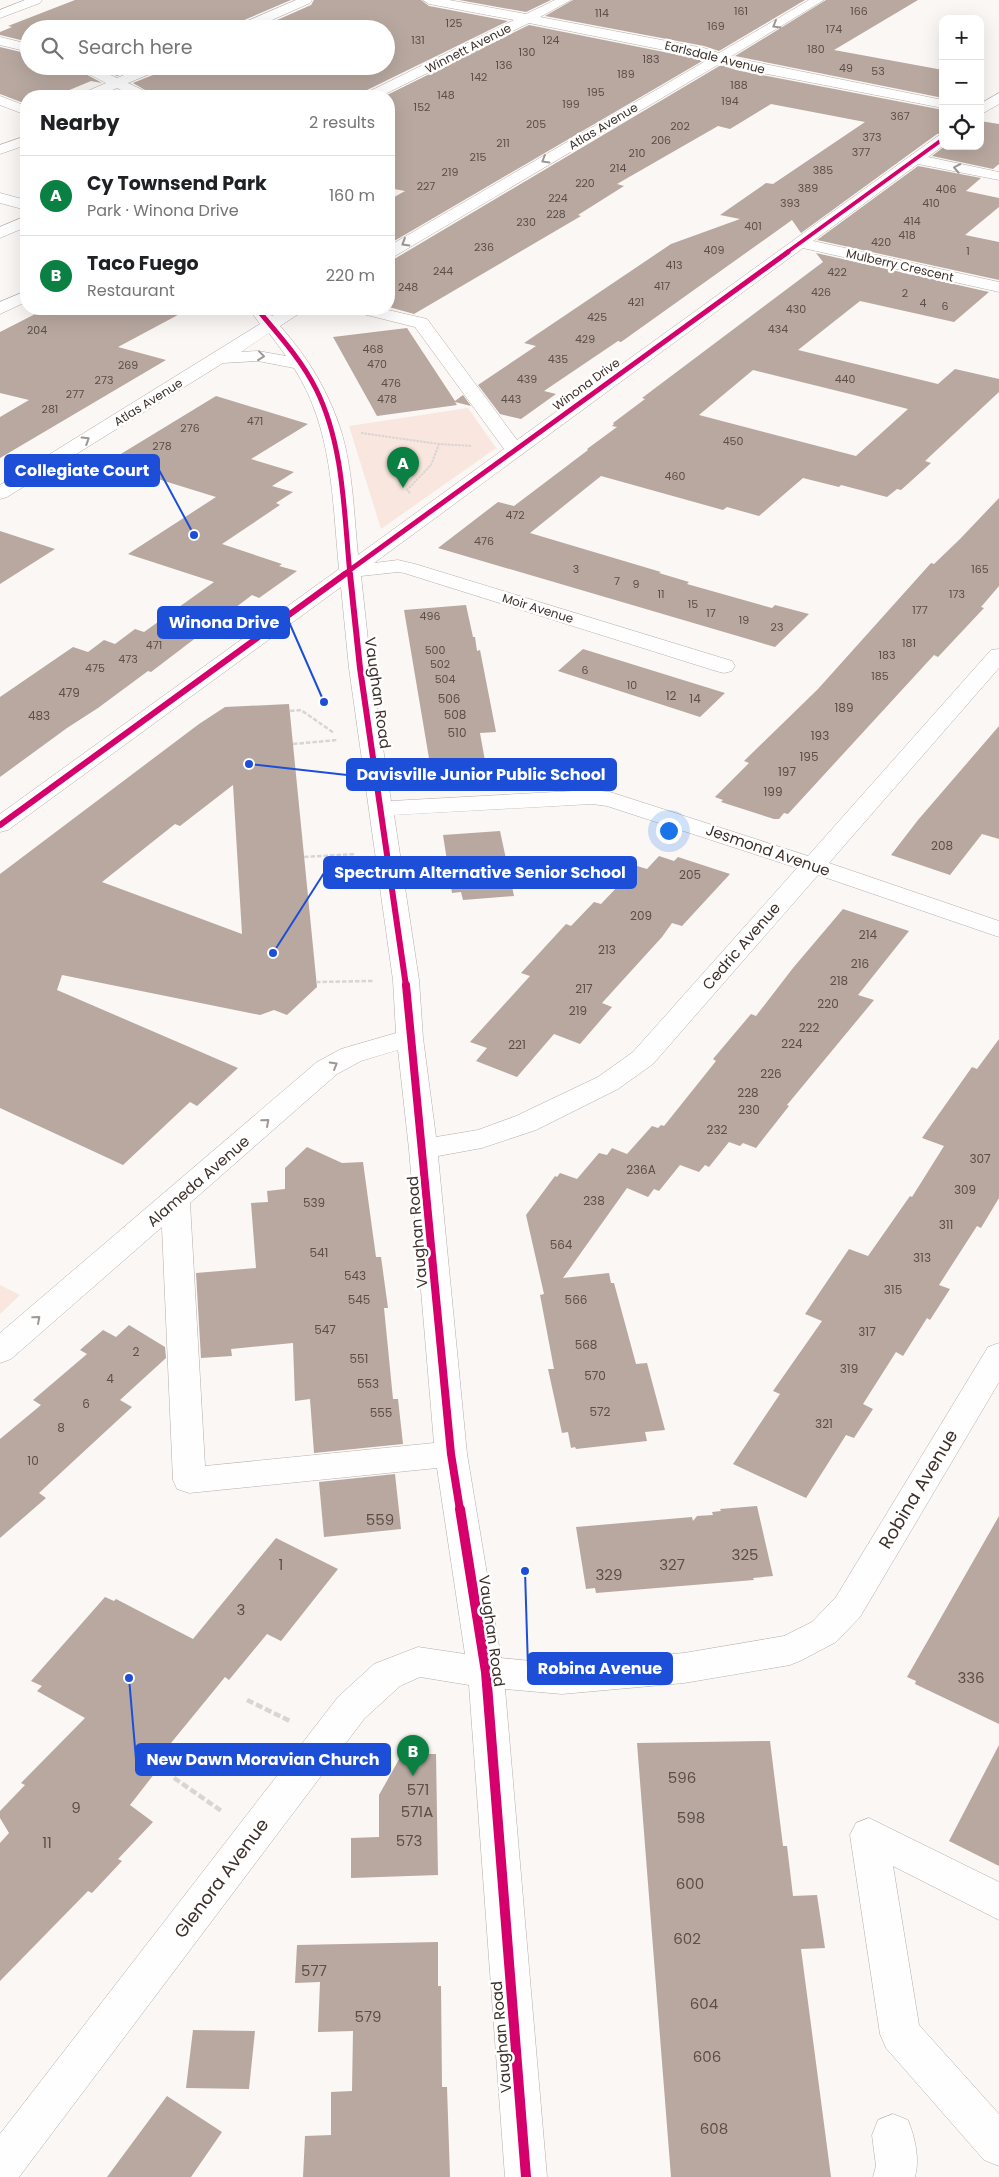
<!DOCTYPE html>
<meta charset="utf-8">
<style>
body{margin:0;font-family:Poppins,sans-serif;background:#f6f6f6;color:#202124}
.controls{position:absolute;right:15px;top:15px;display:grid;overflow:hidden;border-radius:10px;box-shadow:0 5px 20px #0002}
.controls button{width:45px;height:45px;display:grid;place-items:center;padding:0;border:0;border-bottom:1px solid #e0e0e0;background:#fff;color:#202124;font:25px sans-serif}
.you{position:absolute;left:668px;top:830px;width:18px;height:18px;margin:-12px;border:4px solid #fff;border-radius:50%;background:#1a73e8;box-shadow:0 0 0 8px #1a73e833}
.badge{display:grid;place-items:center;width:32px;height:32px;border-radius:50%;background:#0b8043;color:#fff;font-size:16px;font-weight:700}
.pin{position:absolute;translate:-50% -41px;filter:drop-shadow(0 1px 2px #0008)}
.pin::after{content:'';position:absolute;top:26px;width:18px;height:15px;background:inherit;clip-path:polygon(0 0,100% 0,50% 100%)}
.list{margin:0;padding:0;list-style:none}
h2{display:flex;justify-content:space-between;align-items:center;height:65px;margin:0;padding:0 20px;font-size:21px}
h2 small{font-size:16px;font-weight:400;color:#757577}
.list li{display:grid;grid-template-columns:32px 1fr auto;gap:15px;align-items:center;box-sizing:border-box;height:80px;padding:0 20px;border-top:1px solid #e0e0e0}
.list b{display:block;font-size:19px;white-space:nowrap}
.list p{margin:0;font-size:16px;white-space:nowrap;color:#757577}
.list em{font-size:16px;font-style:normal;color:#757577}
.icon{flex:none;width:28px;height:28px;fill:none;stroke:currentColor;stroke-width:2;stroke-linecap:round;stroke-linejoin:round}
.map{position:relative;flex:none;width:999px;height:2177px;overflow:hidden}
.search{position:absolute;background:#fff;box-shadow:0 5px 20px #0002;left:20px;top:20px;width:375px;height:55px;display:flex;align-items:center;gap:12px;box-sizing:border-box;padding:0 18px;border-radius:28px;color:#757577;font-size:19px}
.panel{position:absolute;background:#fff;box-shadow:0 5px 20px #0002;left:20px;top:90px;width:375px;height:225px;border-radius:20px}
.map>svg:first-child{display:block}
</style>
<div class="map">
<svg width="999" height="2177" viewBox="0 0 999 2177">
<rect width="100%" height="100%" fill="#faf7f5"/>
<!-- green -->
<path fill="#f9e6de" d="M468 408 496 448 381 529 349 426Z
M0 1285 20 1295 0 1314Z"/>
<!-- building -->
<path fill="#b8a8a0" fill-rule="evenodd" d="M75 0H291L235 24 233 29H29V42L0 35V32L12 27 8 26Z
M314 0H421L429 6 508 21 365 91 362 96H161L152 94 133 83 163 71 166 66H386V29H257L311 5Z
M459 0H551L526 12Z
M573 0H805L719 51 704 46 545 16Z
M826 0H918L834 50 943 70V98L735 56Z
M529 25 704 60 389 244V200L405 191 389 188V96H385Z
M0 47 29 54V66H71L102 83 91 81 55 96H26V104L0 94Z
M721 65 736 70 943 110V133L937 134 801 233 792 220 621 342 618 341 544 391 556 394 521 419 500 414 478 385 536 346 524 343 671 244 740 219 720 215 766 183 773 184 865 122 771 104 730 129 718 126 617 184 624 186 578 215 581 216 414 314 389 307V260L396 258Z
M96 66H140L117 76Z
M980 121 999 124V164L993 169 932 156 945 146H980Z
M918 166 981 178 966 191 999 198V207L965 235 999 242V280L817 240Z
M816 253 989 292 954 322 860 301 798 350 938 384 955 369 999 379V392L925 461 931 463 901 490 897 489 887 497 841 485 839 487 803 478 759 516 727 507 723 510 601 476 530 533 661 572 659 573 689 582 687 584 772 608 775 605 809 614 775 647 438 548 498 502 514 506 588 450 587 449 617 427 612 426 614 424 613 423 645 399 642 398 823 262ZM753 370 850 394 908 409 856 456 699 415Z
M45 309H189L118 347 166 360 0 458V417L29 400 0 393V332Z
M407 328 455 401 463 395 471 406 455 402 457 405 377 416 333 337Z
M216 396 308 424 251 459 294 472 272 486 293 492 276 503 280 505 222 544 282 564 279 566 297 571 259 598 252 595 151 672 148 671 98 708 67 728 0 777V697L73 647 88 652 104 640 115 644 135 629 144 632 214 582 128 554 216 497 106 463Z
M999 498V586L981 607 984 608 938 657 934 655 788 814 784 813 779 819H774L721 802 723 800 715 797 749 763 744 761 818 689 931 563 934 564 960 539Z
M0 531 55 549 0 584Z
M466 605 473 637H475L477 651 480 650 496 732 480 733 487 772 432 776 404 610Z
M583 649 725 693 700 717 558 671Z
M289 704 317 987 287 1015 274 1010 260 1015 62 975 57 990 238 1068 197 1106 190 1102 123 1165 0 1108V874L199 724 225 707ZM233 785 242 934 102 882 175 824 180 826Z
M999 726V839L982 834 950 875 891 855 918 820Z
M500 831 514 896 463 900 461 892 452 893 443 835Z
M659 856 674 861 678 857 730 874 682 926 672 923 662 937 602 1003 612 1007 580 1044 554 1034 517 1077 476 1061 487 1048 470 1042 530 976 521 973 566 924 571 926 594 902 601 904 637 866 647 869Z
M843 909 909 931 858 995 874 1000 787 1105 789 1106 756 1148 743 1143 740 1146 729 1142 709 1167 705 1165 699 1172 680 1165 659 1191 654 1189 648 1197 627 1188 563 1278 609 1273 611 1283H614L636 1364 647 1363 665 1430 645 1432 647 1441 576 1449 575 1447 571 1448 568 1432 562 1433 548 1369H554L540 1295 544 1294 526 1215 555 1176 557 1177 560 1173 577 1179 599 1153 607 1155 612 1148 627 1154 652 1126 658 1128 661 1125 664 1126 716 1061 713 1059 751 1014 756 1016 793 968Z
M999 1039V1198L981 1228 977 1226 939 1285 950 1289 930 1320 927 1318 903 1356 896 1352 863 1404 873 1409 854 1438 846 1435 806 1498 733 1464 780 1394 773 1391 822 1321 805 1314 849 1249 868 1256 910 1196 912 1197 944 1146 922 1138 972 1067 977 1069Z
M307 1147 342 1163 363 1162 376 1257H381L388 1308H384L393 1399H398L403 1444 314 1453 310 1399 295 1401 293 1343 231 1349 232 1356 201 1358 196 1273 256 1268 251 1203 268 1202 267 1191 285 1189V1168Z
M129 1325 165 1347 166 1358 120 1400 132 1407 39 1493 46 1498 0 1538V1439L41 1405 33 1400 87 1354 80 1350 103 1330 116 1337Z
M395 1474 401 1529 324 1537 319 1482Z
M757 1506 773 1576 753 1578 754 1580 596 1593 595 1588 586 1589 576 1527 692 1517 693 1521 697 1516 713 1515 712 1512 721 1511 720 1509Z
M999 1516V1724L915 1684 916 1681 907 1677Z
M276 1538 338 1569 281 1641 267 1634 229 1680 225 1677 171 1743 176 1746 130 1805 153 1822 118 1859 122 1861 92 1893 88 1891 0 1981V1843L9 1833 0 1818V1811L25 1785 21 1783 85 1718 37 1691 42 1686 31 1681 105 1597 114 1601 116 1599 193 1639Z
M770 1741 783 1846H787L793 1896 817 1895 825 1948 801 1949 831 2177H671L637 1743Z
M999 1745V1866L949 1841Z
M402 1754H436L438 1875 351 1878V1838L379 1837V1795Z
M438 1942V1986H441L442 2087H447L450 2177H303L305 2136 331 2135V2092L352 2091 353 2031 318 2032 320 1982 295 1983 297 1945Z
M193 2030 255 2031 249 2089 186 2088Z
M167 2096 222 2132 191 2177H107Z"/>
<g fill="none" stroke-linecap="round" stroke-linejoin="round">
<defs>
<path id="minor" d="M25 0H42L40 3 0 18V10Z
M296 0H312L310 3 252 29H235L236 26Z
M423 0H449L526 14 555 0H571L540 17 704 48 719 53 809 0H824L730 57 943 100V108L736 68 721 63 395 256 389 258V246L709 59 529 23 381 96H364L366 93 514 20 429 4Z
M0 37 29 44V52L0 45Z
M73 66H91L117 78 145 66H164L162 69 128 83 149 93 151 96H133L117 88 99 96H81L83 93 106 83Z
M999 93V104L980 115V104Z
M0 96 26 106V115L0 105Z
M943 135V146L928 157 999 172V180L918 164 813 241 999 282V292L803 248 374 563 398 560 415 564 732 661 735 666 732 671 724 673 716 671 404 573 398 572 361 576 371 668 391 801 592 790 610 792 808 856 991 650 999 649V668L829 863 999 921V937L818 875 653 1064 618 1089 536 1130 482 1148 438 1156 467 1454 501 1658 562 1664 684 1653 784 1636 812 1622 836 1597 988 1347 999 1343V1382L860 1617 836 1642 802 1660 790 1665 684 1683 562 1694 505 1689 547 2177H505L469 1685 420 1677 400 1686 364 1719 19 2177H0V2134L338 1697 374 1664 418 1647 465 1654 437 1468 189 1493 177 1489 173 1480 162 1227 11 1359 0 1363V1333L317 1062 341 1049 396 1033 393 980 349 668 341 587 8 830 0 832V814L339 569C332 498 333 429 294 368L258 361 223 363 7 497 0 499V485L260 324 249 309H266L272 316 283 309H302L300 313 280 326C308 357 330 394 342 434 353 472 354 516 358 555L504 449 415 327 359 313 357 309H384L427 319 517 440 910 156 938 136ZM269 333 286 356 258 351 241 352ZM592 804 607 806 797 868 633 1052 598 1077 516 1116 478 1130 436 1137 423 1038 419 980 394 815ZM398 1050 409 1149 434 1443 205 1466 190 1203 337 1074 361 1061Z
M26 136V145L0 154V145Z
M0 193 26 200V210L0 203Z
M26 216V227L0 238V227Z
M26 291V302L0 314V302Z
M869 1818 999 1882V1920L893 1866 919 2025 999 2114V2166L984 2160 886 2048 880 2034 850 1835 856 1823Z
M893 2114 908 2120C915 2138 920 2158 915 2177H873L876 2166 872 2135 878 2120Z"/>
</defs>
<!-- minor casing -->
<use href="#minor" stroke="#b5adaa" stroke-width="1"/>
<!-- path-far2 -->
<path stroke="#d8d5d3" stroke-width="2" stroke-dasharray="2.5 1" stroke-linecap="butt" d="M361 433 439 444 472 446
M410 493 407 490 431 465 439 444"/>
<!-- path-far1 -->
<path stroke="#d8d5d3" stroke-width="2.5" stroke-dasharray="4.5 2" stroke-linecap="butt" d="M290 711 301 710 334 733
M293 744 337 740
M304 857 356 854
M316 982 373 981"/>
<!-- path -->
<path stroke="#d8d5d3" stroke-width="4.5" stroke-dasharray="7 3" stroke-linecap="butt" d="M247 1700 292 1722
M174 1778 223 1812"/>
<!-- minor -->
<use href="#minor" fill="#fefefe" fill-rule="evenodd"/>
<defs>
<path id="cycleway-far4" d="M786 253 943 139"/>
<path id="cycleway-far3" d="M257 309C278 334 301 359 316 389 344 445 344 514 350 575
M343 575 788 252"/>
<path id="cycleway-far2" d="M350 574 360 668 406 986
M0 825 345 574"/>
<path id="cycleway-far1" d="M406 985 451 1454 460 1510"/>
<path id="cycleway" d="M460 1509 486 1672 526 2177"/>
</defs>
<!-- cycleway-far4 casing -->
<use href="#cycleway-far4" stroke="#fff" stroke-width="5.5"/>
<!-- cycleway-far3 casing -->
<use href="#cycleway-far3" stroke="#fff" stroke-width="7"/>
<!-- cycleway-far2 casing -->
<use href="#cycleway-far2" stroke="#fff" stroke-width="9"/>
<!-- cycleway-far1 casing -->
<use href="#cycleway-far1" stroke="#fff" stroke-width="11"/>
<!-- cycleway casing -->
<use href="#cycleway" stroke="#fff" stroke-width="13"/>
<!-- cycleway-far4 -->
<use href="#cycleway-far4" stroke="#d6006c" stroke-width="4"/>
<!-- cycleway-far3 -->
<use href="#cycleway-far3" stroke="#d6006c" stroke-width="5"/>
<!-- cycleway-far2 -->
<use href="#cycleway-far2" stroke="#d6006c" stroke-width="6"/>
<!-- cycleway-far1 -->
<use href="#cycleway-far1" stroke="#d6006c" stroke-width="8"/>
<!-- cycleway -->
<use href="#cycleway" stroke="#d6006c" stroke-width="10"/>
</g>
<!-- one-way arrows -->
<defs><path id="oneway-chevron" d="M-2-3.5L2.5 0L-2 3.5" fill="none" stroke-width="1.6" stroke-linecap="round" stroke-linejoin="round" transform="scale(1.25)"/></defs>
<g stroke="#9e9794">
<use href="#oneway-chevron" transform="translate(776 25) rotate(150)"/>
<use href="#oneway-chevron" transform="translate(545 160) rotate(149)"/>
<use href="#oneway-chevron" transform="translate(957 168) rotate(-169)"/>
<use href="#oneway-chevron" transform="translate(405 243) rotate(149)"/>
<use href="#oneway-chevron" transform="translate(261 356) rotate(7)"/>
<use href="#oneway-chevron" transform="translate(86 440) rotate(-32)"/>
<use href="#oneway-chevron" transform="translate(334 1065) rotate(-30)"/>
<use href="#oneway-chevron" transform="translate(266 1122) rotate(-41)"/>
<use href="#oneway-chevron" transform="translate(37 1319) rotate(-41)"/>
</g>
<g text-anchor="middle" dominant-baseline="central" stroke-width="5" stroke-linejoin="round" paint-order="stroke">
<!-- far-number labels -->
<g font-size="11" fill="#5c4e48">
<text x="741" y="11">161</text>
<text x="859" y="11">166</text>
<text x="602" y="13">114</text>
<text x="454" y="23">125</text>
<text x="716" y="26">169</text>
<text x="834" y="29">174</text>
<text x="418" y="40">131</text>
<text x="551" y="40">124</text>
<text x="816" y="49">180</text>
<text x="527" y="52">130</text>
<text x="651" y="59">183</text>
<text x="504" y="65">136</text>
<text x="846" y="68">49</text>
<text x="878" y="71">53</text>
<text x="626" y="74">189</text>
<text x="479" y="77">142</text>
<text x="739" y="85">188</text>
<text x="596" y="92">195</text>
<text x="446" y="95">148</text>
<text x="730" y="101">194</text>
<text x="571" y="104">199</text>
<text x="422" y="107">152</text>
<text x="900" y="116">367</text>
<text x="536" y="124">205</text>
<text x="680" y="126">202</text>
<text x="872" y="137">373</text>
<text x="661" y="140">206</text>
<text x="503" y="143">211</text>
<text x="861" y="152">377</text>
<text x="637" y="153">210</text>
<text x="478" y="157">215</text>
<text x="618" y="168">214</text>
<text x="823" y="170">385</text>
<text x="450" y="172">219</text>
<text x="585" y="183">220</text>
<text x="426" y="186">227</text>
<text x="808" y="188">389</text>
<text x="946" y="189">406</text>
<text x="558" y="198">224</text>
<text x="790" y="203">393</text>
<text x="931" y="203">410</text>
<text x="556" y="214">228</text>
<text x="912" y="221">414</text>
<text x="526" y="222">230</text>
<text x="753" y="226">401</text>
<text x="907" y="235">418</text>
<text x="881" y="242">420</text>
<text x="484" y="247">236</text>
<text x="714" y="250">409</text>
<text x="968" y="251">1</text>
<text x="674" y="265">413</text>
<text x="443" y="271">244</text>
<text x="837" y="272">422</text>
<text x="662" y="286">417</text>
<text x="408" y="287">248</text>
<text x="821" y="292">426</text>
<text x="905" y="293">2</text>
<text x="636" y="302">421</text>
<text x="923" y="303">4</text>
<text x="945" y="306">6</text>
<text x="796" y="309">430</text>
<text x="597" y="317">425</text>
<text x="778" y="329">434</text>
<text x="37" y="330">204</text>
<text x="585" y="339">429</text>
<text x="373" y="349">468</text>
<text x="558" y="359">435</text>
<text x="377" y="364">470</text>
<text x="128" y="365">269</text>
<text x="527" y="379">439</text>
<text x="845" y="379">440</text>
<text x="104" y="380">273</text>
<text x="391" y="383">476</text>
<text x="75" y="394">277</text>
<text x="387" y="399">478</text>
<text x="511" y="399">443</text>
<text x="50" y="409">281</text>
<text x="255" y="421">471</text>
<text x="190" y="428">276</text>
<text x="733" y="441">450</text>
<text x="162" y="446">278</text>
<text x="675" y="476">460</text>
<text x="515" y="515">472</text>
<text x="484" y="541">476</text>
<text x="576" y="569">3</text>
<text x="980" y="569">165</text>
<text x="617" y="581">7</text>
<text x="636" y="584">9</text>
<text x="661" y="594">11</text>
<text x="957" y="594">173</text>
<text x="693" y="604">15</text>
<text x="920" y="610">177</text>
<text x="711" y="613">17</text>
<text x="430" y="616">496</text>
<text x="744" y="620">19</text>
<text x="777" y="627">23</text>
<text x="909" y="643">181</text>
<text x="154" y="645">471</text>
<text x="435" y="650">500</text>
<text x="887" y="655">183</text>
<text x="128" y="659">473</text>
<text x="440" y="664">502</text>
<text x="95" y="668">475</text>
<text x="585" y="670">6</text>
<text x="880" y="676">185</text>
<text x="445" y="679">504</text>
<text x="632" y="685">10</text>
</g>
<!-- far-street labels -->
<g font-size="12" fill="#3e302a" stroke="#fff">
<text transform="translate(468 48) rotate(-27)">Winnett Avenue</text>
<text transform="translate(715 57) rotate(14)">Earlsdale Avenue</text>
<text transform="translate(603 126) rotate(-31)">Atlas Avenue</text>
<text transform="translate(900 265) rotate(13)">Mulberry Crescent</text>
<text transform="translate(586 384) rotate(-36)">Winona Drive</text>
<text transform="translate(148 402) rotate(-32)">Atlas Avenue</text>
<text transform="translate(538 608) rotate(17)">Moir Avenue</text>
</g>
<!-- number labels -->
<g font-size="12" fill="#5c4e48">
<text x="69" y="692">479</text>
<text x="671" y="695">12</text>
<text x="449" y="698">506</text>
<text x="695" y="698">14</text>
<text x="844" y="707">189</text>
<text x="455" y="714">508</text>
<text x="39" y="715">483</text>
<text x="457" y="732">510</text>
<text x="820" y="735">193</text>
<text x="809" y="756">195</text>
<text x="787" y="771">197</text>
<text x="773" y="791">199</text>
<text x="942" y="845">208</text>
<text x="690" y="874">205</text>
<text x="641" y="915">209</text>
<text x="868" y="934">214</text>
<text x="607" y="949">213</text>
<text x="860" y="963">216</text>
<text x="839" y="980">218</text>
<text x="584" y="988">217</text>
<text x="828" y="1003">220</text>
<text x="578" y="1010">219</text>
<text x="809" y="1027">222</text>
<text x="792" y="1043">224</text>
<text x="517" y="1044">221</text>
<text x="771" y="1073">226</text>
<text x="748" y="1092">228</text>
<text x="749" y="1109">230</text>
<text x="717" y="1129">232</text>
<text x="980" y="1158">307</text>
<text x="641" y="1169">236A</text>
<text x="965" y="1189">309</text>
<text x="594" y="1200">238</text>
<text x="314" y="1202">539</text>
<text x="946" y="1224">311</text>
<text x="561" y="1244">564</text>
<text x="319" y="1252">541</text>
<text x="922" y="1257">313</text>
<text x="355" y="1275">543</text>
<text x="893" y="1289">315</text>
<text x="359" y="1299">545</text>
<text x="576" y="1299">566</text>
<text x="325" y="1329">547</text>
<text x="867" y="1331">317</text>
<text x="586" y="1344">568</text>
<text x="136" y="1351">2</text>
<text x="359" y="1358">551</text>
<text x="849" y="1368">319</text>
<text x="595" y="1375">570</text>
<text x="110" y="1378">4</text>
<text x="368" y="1383">553</text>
<text x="86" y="1403">6</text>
<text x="600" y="1411">572</text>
<text x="381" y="1412">555</text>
<text x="824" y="1423">321</text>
<text x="61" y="1427">8</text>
<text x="33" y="1460">10</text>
</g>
<!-- street labels -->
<g font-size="15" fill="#3e302a" stroke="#fff">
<text transform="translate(378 693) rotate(82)">Vaughan Road</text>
<text transform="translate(768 850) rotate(19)">Jesmond Avenue</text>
<text transform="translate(741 946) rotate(-49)">Cedric Avenue</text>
<text transform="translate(198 1181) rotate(-41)">Alameda Avenue</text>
<text transform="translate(417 1232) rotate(-95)">Vaughan Road</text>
<text transform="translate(492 1631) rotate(82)">Vaughan Road</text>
<text transform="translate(501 2037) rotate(-95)">Vaughan Road</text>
</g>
<!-- near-number labels -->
<g font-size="15" fill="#5c4e48">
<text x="380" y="1519">559</text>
<text x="745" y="1554">325</text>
<text x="281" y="1564">1</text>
<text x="672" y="1564">327</text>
<text x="609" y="1574">329</text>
<text x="241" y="1609">3</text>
<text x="971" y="1677">336</text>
<text x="682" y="1777">596</text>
<text x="418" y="1789">571</text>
<text x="76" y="1807">9</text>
<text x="417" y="1811">571A</text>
<text x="691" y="1817">598</text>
<text x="409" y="1840">573</text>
<text x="47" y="1842">11</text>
<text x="690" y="1883">600</text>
<text x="687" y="1938">602</text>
<text x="314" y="1970">577</text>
<text x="704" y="2003">604</text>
<text x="368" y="2016">579</text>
<text x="707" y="2056">606</text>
<text x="714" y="2128">608</text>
</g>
<!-- near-street labels -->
<g font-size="18" fill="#3e302a" stroke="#fff">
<text transform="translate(918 1489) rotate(-59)">Robina Avenue</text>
<text transform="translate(221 1878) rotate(-53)">Glenora Avenue</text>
</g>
</g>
<!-- callouts -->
<path fill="none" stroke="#1d4ed8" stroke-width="2" d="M194 535L159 470M324 702L289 622M249 764L347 775M273 953L324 873M525 1571L528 1668M129 1678L136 1759"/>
<g fill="#1d4ed8" stroke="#fff" stroke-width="2">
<circle cx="194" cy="535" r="5"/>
<circle cx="324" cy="702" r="5"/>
<circle cx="249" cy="764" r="5"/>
<circle cx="273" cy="953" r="5"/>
<circle cx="525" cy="1571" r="5"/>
<circle cx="129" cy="1678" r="5"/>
</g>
<g fill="#1d4ed8" stroke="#1d4ed8" stroke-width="2">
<rect x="5" y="455" width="154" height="31" rx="5"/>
<rect x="158" y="607" width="131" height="31" rx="5"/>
<rect x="347" y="759" width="269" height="31" rx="5"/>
<rect x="324" y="857" width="312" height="31" rx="5"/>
<rect x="528" y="1653" width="144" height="31" rx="5"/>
<rect x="136" y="1744" width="254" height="31" rx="5"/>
</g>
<g font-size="16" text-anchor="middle" font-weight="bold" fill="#fff">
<text x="82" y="476">Collegiate Court</text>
<text x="224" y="628">Winona Drive</text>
<text x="481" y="780">Davisville Junior Public School</text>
<text x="480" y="878">Spectrum Alternative Senior School</text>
<text x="600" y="1674">Robina Avenue</text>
<text x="263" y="1765">New Dawn Moravian Church</text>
</g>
</svg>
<div class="controls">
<button>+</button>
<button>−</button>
<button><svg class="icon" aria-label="locate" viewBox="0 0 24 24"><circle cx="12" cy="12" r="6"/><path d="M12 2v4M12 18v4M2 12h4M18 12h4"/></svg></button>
</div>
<div class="you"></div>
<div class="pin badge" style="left:403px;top:488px">A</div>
<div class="pin badge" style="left:413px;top:1776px">B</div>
<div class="search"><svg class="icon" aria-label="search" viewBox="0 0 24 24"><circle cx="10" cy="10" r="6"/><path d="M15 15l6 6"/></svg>Search here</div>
<section class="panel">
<h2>Nearby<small>2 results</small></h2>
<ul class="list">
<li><span class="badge">A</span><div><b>Cy Townsend Park</b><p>Park · Winona Drive</p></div><em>160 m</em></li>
<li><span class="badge">B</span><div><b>Taco Fuego</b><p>Restaurant</p></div><em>220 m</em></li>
</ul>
</section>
</div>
